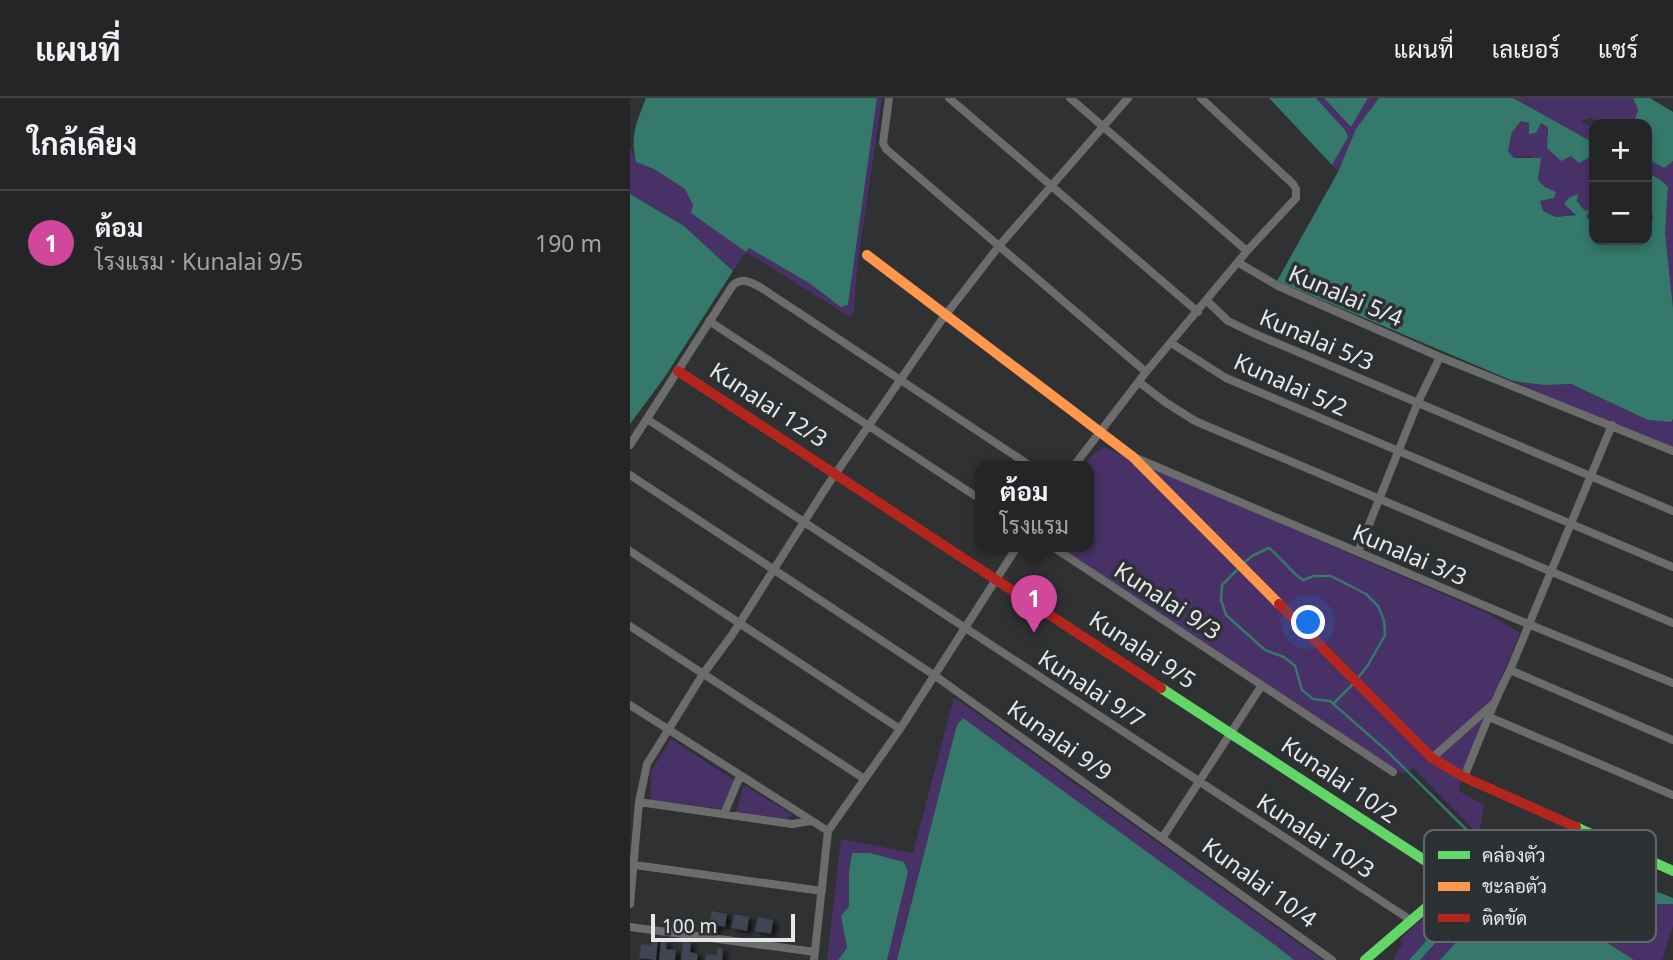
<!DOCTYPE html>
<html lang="th">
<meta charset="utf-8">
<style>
body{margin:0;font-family:"Noto Sans",Sarabun,sans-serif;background:#2f3132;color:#f1f3f6}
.controls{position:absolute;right:21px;top:21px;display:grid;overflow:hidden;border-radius:14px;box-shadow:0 4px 10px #0003}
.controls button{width:63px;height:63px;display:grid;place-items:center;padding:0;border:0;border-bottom:2px solid #404243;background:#232526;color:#f1f3f6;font:35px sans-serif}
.scale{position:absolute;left:21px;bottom:18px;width:144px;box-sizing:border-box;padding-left:7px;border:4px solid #e6e8e9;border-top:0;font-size:19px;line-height:24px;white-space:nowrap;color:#e6e8e9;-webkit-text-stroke:5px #2e3133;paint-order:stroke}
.you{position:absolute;left:679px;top:525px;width:24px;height:24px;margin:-18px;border:5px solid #fff;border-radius:50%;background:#1a73e8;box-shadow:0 0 0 10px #1a73e833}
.badge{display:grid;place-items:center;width:46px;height:46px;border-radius:50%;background:#db2777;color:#fff;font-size:23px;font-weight:700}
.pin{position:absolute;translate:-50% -58px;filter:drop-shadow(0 2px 4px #0008)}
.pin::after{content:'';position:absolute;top:37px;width:24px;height:21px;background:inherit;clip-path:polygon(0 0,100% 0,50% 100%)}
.popup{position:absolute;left:345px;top:363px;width:119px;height:91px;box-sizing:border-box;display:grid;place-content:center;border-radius:14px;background:#232526;filter:drop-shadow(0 2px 5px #0005);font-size:23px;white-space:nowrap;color:#a3a5a7}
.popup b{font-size:26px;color:#f1f3f6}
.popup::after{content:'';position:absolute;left:50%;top:100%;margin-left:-14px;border:14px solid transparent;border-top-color:#232526}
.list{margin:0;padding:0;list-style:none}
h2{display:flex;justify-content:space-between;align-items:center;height:91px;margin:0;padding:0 28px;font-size:30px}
h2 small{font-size:23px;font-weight:400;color:#a3a5a7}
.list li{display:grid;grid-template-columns:46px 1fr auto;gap:21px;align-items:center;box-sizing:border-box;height:105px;padding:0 28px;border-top:2px solid #404243}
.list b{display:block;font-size:26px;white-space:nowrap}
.list p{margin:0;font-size:23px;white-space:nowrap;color:#a3a5a7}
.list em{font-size:23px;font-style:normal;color:#a3a5a7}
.map{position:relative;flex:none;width:1043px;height:862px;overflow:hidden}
header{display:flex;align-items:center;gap:42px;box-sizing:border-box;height:98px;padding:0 35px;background:#232526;border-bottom:2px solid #404243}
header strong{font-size:33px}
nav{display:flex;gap:38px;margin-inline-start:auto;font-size:24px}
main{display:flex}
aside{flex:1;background:#232526}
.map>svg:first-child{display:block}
</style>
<header>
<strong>แผนที่</strong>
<nav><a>แผนที่</a><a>เลเยอร์</a><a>แชร์</a></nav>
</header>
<main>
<aside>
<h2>ใกล้เคียง<small></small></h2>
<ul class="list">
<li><span class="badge" style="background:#d1479c">1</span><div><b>ต้อม</b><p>โรงแรม · Kunalai 9/5</p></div><em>190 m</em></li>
</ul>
</aside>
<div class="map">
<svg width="1043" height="862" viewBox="0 0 1043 862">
<defs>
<filter id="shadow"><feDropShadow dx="5" dy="3" stdDeviation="2" flood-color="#0009"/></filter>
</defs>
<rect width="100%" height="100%" fill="#2f3132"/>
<!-- green -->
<path fill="#483167" d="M247 0H252L227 170 224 214 220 219 116 154 103 173 54 128 0 96V49L6 64 24 71 55 91 63 107 116 153 119 150 179 185 212 209 218 207Z
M686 0H694L721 29 738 0H749L726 31 708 74 702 67 717 40 715 32Z
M883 0H1003L1008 12 1004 25 1001 26H974L961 20 951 23 964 31V45Z
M891 23 899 25V35L911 25 918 29 917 37 941 58 960 59 964 62V126C956 120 946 107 948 97L939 100 947 116 926 119 912 113 909 102 915 89 908 82 910 72 900 58 884 60 878 53 882 34Z
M1017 61 1034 70 1043 63V210L1035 135 1038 90 1031 81 1017 74Z
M883 283 914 287 941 286 1018 322 1041 324 1043 321V351Z
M474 349 859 516 890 535 832 673 829 693 854 707 849 737 783 670 773 676 430 449H458V369H454L460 359Z
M324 599 692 862H664L333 620 327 627 320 653 267 862H257L278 774 274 764 240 755 222 756 219 774V808L211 818 217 850 208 862H197L211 741 283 755Z
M41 641 104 682 92 711 20 702 21 673Z
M114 687 163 717 155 722 106 714Z
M957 776 973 782 978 794 1015 806H1043V828L1032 862H1004L951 828 902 815 883 802 861 805 810 862H790L804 848 849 788C872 768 904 786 931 785 939 785 949 779 957 776Z
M832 785C827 817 800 839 779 862H763L772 846 770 841Z"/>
<!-- water -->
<path fill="#35786c" d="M16 0H247L218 207 211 209 179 185 119 150 116 154 61 115 63 107 55 91 24 71 6 64C0 37 6 26 16 0Z
M639 0H686L715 32 718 39 702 67Z
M694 0H738L721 29Z
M749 0H883L964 45 963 63 960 59 949 65 941 58 931 63 917 50 918 29 911 25 906 35 899 36V25L891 23 882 34 878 53 884 60H911L908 82 915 89 926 94 924 100 910 103 913 113 926 119 946 117 934 106 939 100 948 96 947 103 954 112 959 113 956 119 964 126V142H1017V134L1023 119C1020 106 1014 98 1021 86L1017 83V74L1031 82 1038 89 1035 135 1043 210V321L1041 324 1018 322 941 286 914 287 883 283 647 183 708 74 726 31Z
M1003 0H1020L1043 14V63L1034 70 1017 61V26H1001L1004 25 1008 12Z
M0 96 54 128 103 173 34 280 0 326Z
M333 620 645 847 664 862H267L320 653 327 627Z
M869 752 992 780 1043 800V806H1015L1000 820 977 809 978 794 973 782 958 776C946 780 931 789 919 786 897 780 868 772 848 788L803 848 790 862H779L823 813 830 798 832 785Z
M222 755H240L274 764 278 774 257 862H208L217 850 211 818 219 808V774Z
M884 802 902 815 951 828 1004 862H810L861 805Z"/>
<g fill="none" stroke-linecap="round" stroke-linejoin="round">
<!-- stream -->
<path stroke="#35786c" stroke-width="2.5" d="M614 465 622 458 639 450C652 460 659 473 673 482L684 478H701L736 496 748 508 754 522 755 537 738 567 727 581
M609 470 592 487 591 502 596 517 635 552 654 559 665 568 672 592 683 601 700 603 757 653 864 759
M703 606 723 586"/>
</g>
<!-- building -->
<path fill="#404453" filter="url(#shadow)" d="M82 813 97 816 95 829 87 827 85 838 77 836Z
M104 816 119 819 117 833 101 830Z
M128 819 143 822 141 836 125 833Z
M22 841H28L26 862 9 860 11 846 21 847Z
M31 843 37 844 36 851 46 852 45 862H29Z
M53 844 61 845 60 854 68 856 67 862H51Z
M87 850 93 851 92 862H75L76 856 87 857Z"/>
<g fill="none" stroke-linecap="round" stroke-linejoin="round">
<!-- street -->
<path stroke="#6c6c6d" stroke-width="8" d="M259 0 253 45 256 51 516 274
M319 0 568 214
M440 0 617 153
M609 165 648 188 810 259 1043 353
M577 203 598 223 623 235 1043 413
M79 223 350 401
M541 245 596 280 1043 469
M509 284 535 304 565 323 1043 525
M17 321 782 823
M0 347 103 187C113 179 120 184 130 189L402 369
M506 360 898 526 1043 585
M443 369 516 274 617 153 666 100V91L663 86 571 0
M0 377 304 577 702 862
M423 449 763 674
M0 453 270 631
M728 454 788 304 810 259
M0 528 233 680
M880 572 1043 642
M0 607 198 733
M859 619 1043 697
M802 660 863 606
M834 679C849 643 862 607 880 572L982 327
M9 704 162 726 181 723
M94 716 110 678
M533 739 632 587
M5 767 192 793
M0 806 9 704 17 666 73 576 102 537 195 391 311 223 369 148 498 0
M0 829 185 854
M184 862 198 733 270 631 387 449"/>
<!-- fast -->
<path stroke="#63d668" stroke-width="10" d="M531 590 811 773 817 780 813 795 735 862
M946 729 1043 773"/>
<!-- slow -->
<path stroke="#ff974d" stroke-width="10" d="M237 157 503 359 649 506"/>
<!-- jam -->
<path stroke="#b3261e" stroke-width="10" d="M48 273 531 590
M649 506 802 660 834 679 946 729"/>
</g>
<g text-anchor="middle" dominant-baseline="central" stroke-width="7" stroke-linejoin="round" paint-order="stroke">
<!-- street labels -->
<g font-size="23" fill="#e6e8e9" stroke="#2e3133">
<text transform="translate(716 197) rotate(23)">Kunalai 5/4</text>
<text transform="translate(687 241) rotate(23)">Kunalai 5/3</text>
<text transform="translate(661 286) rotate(24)">Kunalai 5/2</text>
<text transform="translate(139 306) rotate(33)">Kunalai 12/3</text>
<text transform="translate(780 456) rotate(23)">Kunalai 3/3</text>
<text transform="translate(538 502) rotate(33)">Kunalai 9/3</text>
<text transform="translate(513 551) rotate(33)">Kunalai 9/5</text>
<text transform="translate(462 590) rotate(33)">Kunalai 9/7</text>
<text transform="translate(430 642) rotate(35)">Kunalai 9/9</text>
<text transform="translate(710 681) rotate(34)">Kunalai 10/2</text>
<text transform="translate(686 737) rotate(33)">Kunalai 10/3</text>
<text transform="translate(630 784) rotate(36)">Kunalai 10/4</text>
</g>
</g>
<!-- legend -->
<rect x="794" y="732" width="232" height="112" rx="10" fill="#2e3133" stroke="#65686a" stroke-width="2"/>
<rect x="808" y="753" width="32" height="8" fill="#63d668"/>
<rect x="808" y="784" width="32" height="9" fill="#ff974d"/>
<rect x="808" y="816" width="32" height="8" fill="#b3261e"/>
<g font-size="19" fill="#e6e8e9">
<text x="852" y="764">คล่องตัว</text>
<text x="852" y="795">ชะลอตัว</text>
<text x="852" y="827">ติดขัด</text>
</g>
</svg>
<div class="controls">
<button>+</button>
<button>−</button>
</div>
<div class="scale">100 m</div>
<div class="you"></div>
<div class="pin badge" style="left:404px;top:535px;background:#d1479c">1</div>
<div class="popup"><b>ต้อม</b>โรงแรม</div>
</div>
</main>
